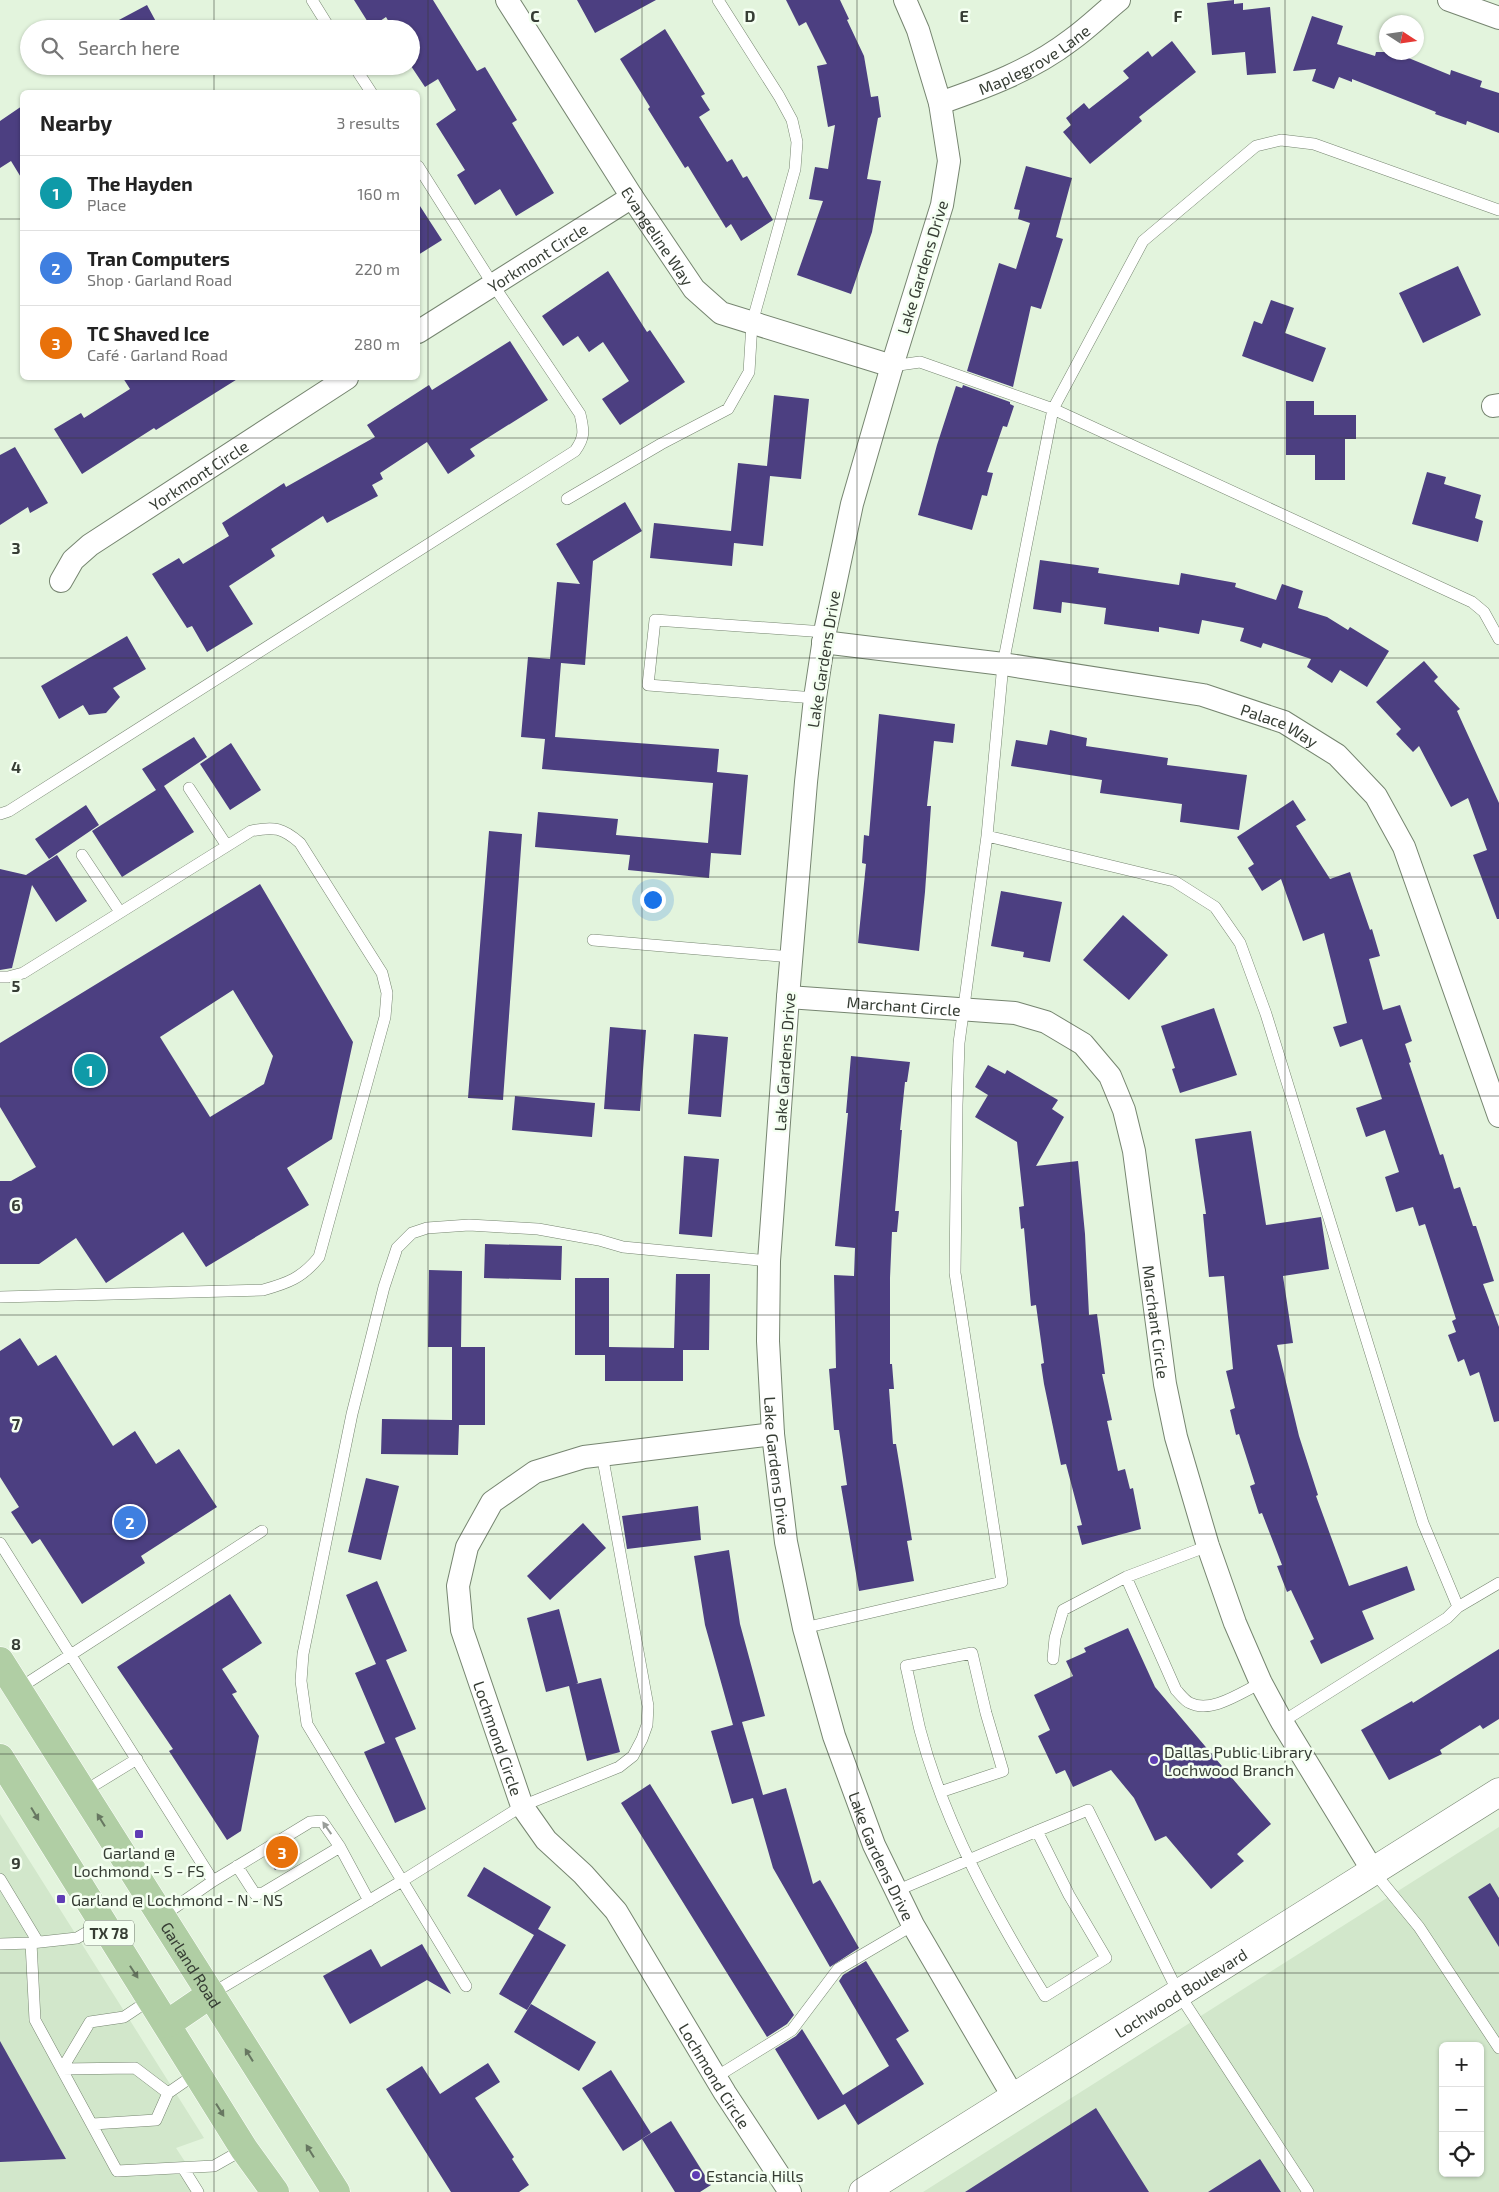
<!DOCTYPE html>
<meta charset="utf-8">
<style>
body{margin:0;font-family:"Exo 2",sans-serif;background:#f2f2f2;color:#222}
.controls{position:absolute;right:15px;bottom:15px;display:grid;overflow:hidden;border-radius:8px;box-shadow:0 1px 4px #0004}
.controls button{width:45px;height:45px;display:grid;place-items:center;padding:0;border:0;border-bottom:1px solid #e0e0e0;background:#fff;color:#222;font:25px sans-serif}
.compass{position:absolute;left:1379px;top:15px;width:45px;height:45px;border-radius:50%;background:#fff;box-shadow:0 1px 4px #0004;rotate:102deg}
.you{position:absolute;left:652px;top:899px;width:18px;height:18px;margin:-12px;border:4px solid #fff;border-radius:50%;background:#1a73e8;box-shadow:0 0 0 8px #1a73e833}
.badge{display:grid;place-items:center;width:32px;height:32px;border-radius:50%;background:#5f3db5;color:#fff;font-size:16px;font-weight:700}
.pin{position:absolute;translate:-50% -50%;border:2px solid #fff;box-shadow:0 1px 5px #0006}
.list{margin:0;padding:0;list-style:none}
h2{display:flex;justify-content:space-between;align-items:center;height:65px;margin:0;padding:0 20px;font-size:21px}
h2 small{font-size:16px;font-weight:400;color:#767676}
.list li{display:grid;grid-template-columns:32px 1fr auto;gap:15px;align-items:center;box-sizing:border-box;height:75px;padding:0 20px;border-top:1px solid #e0e0e0}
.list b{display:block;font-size:19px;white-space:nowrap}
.list p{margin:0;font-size:16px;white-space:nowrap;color:#767676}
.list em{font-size:16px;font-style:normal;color:#767676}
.icon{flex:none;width:28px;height:28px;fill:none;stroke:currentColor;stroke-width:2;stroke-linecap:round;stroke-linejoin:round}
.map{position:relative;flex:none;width:1499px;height:2192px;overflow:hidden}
.search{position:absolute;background:#fff;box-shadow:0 1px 4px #0004;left:20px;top:20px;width:400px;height:55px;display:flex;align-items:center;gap:12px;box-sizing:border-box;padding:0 18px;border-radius:28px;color:#767676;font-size:19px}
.panel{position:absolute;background:#fff;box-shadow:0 1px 4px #0004;left:20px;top:90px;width:400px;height:290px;border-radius:8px}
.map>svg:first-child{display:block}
</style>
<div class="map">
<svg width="1499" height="2192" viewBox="0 0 1499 2192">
<rect width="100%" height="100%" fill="#e3f4dd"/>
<!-- built -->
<path fill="#d2e7cb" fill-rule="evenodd" d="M0 1814 204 2138 176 2148 205 2192H0Z
M1499 1827V2192H923ZM1443 2046H1480V2173H1443Z"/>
<!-- building -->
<path fill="#4c3f81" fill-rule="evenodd" d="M354 0H433L477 71 485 67 517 120 512 123 554 193 516 216 500 189 475 205 457 175 465 170 436 124 456 110 438 79 425 87 411 66V29H393L386 17 371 27Z
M577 0H656L595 33Z
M786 0H840L849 19 847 20 864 56 871 97 878 96 881 117 878 118 867 179 881 181 872 232 851 294 797 275 823 201 809 199 815 167 828 169 835 125 828 127 817 66 827 64 806 22 799 26Z
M1234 0V4L1243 3V10L1270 7 1276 73 1247 75 1245 52 1212 55 1207 3Z
M147 5 160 29H102Z
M1312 16 1343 26 1337 44 1375 56 1376 52H1394L1450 75 1451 70 1482 81 1480 87 1499 93V133L1467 121 1466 125 1435 114 1436 112 1352 79V82L1339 77 1334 89 1312 81 1316 69 1293 71Z
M665 29 705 94 701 96 710 110 699 117 727 162 732 159 743 178 747 176 773 220 741 241 731 224 726 228 688 166 685 168 648 109 650 107 620 59Z
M1172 41 1196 72 1139 117 1142 121 1090 164 1063 132 1071 125 1066 118 1084 103 1089 109 1129 78 1123 71 1148 51 1152 57Z
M22 106V179L11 161 0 168V121Z
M1026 166 1072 178 1056 237 1063 239 1041 309 1031 306 1013 387 967 371 999 263 1016 269 1030 223 1018 219 1020 210 1014 209Z
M418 203 442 240 418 255Z
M1458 266 1481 315 1423 343 1399 293Z
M608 271 647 332 650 330 685 382 620 425 602 399 629 381 603 342 589 352 578 336 563 346 542 316Z
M1271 300 1294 308 1285 333 1326 348 1313 382 1242 356 1254 321 1262 324Z
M510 341 548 400 470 449 475 456 448 474 427 442 380 473 383 479 372 485 378 496 327 523 323 516 271 549 275 556 229 586 253 624 207 652 192 626 187 628 152 574 179 558 183 564 229 536 222 523 284 483 286 487 375 437 367 425 429 385 432 390Z
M123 378H239L156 430 154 428 82 474 54 429 81 413 84 418 130 389Z
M963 385 1010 402V404L1014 406 1007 427 1003 426 987 472 993 473 987 496 982 495 972 530 918 515 937 445 956 386 962 388Z
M774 395 809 399 801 479 770 476 763 546 734 543 732 566 650 558 654 523 731 531 738 463 767 466Z
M1286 401H1314V415H1356V439H1345V480H1315V455H1286Z
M15 447 48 503 30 513 28 507 0 525V455Z
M1427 472 1446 477 1444 484 1481 495 1475 518 1483 521 1478 542 1412 524Z
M625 502 642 531 593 561 585 665 561 663 555 737 719 749 717 772 748 775 741 855 711 853 709 878 628 870 630 855 535 847 538 812 618 819 616 835 708 843 713 783 542 769 545 739 521 737 528 657 550 659 557 582 580 584 556 544Z
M1040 560 1099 568 1098 573 1179 585 1181 573 1236 583 1235 587 1276 600 1282 584 1303 591 1298 608 1327 617 1348 630 1350 627 1389 651 1367 687 1340 670 1332 683 1307 667 1311 659 1263 643 1261 648 1240 641 1244 628 1202 620 1199 634 1159 627V632L1104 624 1106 608 1062 602 1061 613 1033 609Z
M127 636 146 669 113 688 120 697 106 713 89 715 83 705 59 719 41 686Z
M1424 661 1438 677 1434 681 1460 709 1457 711 1499 803V919H1497L1473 855 1487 850 1468 798 1451 807 1419 746 1413 752 1396 734 1401 729 1376 702Z
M879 714 955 724 953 743 934 741 927 806H931L925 892 919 951 858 943 866 864 862 863 864 835 869 836Z
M1050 730 1087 738 1086 746 1168 758 1167 765 1247 775 1239 830 1180 822 1182 804 1100 793 1102 780 1011 766 1016 740 1047 745Z
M194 737 207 757 164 786 194 832 122 877 92 831 156 790 142 769Z
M231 743 261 790 230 810 200 764Z
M1293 800 1306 820 1296 826 1330 879 1350 872 1370 930 1372 929 1380 956 1369 959 1383 1010 1400 1005 1412 1041 1405 1044 1411 1062 1409 1063 1440 1155 1443 1154 1454 1189 1460 1187 1473 1226H1476L1494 1281 1483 1284 1499 1327V1421L1494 1422 1479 1372 1470 1376 1464 1359 1458 1362 1448 1335 1456 1332 1452 1321 1456 1319 1425 1224 1419 1226 1413 1207 1396 1212 1385 1177 1399 1172 1385 1130 1366 1137 1356 1108 1382 1099 1362 1039 1340 1047 1333 1027 1347 1023 1324 933 1303 941 1281 879 1262 891 1248 868 1254 864 1237 837Z
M86 805 99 825 49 859 35 839Z
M489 831 522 834 503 1100 468 1098Z
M57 855 87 901 56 922 32 885 12 968 0 970V869L26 875Z
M260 884 353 1042 332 1139 287 1168 309 1205 206 1267 183 1232 106 1283 76 1238 39 1264H0V1181H11L36 1167 0 1107V1043ZM233 990 273 1056 264 1084 210 1117 160 1037Z
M1001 891 1062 902 1050 962 1023 957 1024 952 991 946Z
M1123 915 1168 955 1129 1000 1083 960Z
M1214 1008 1237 1075 1180 1093 1172 1069 1175 1068 1161 1026Z
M610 1027 646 1030 640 1111 604 1109Z
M694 1034 728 1037 721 1117 688 1114Z
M851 1056 910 1062 907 1082H905L900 1130H902L895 1211H899L897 1232H892L890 1278V1364H892L894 1389H889L893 1444H896L912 1540 907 1541 914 1581 859 1591 841 1486 847 1485 839 1430H834L829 1369 836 1368 834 1275 854 1276 855 1248 835 1246 848 1113H846Z
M988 1065 1005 1074 1007 1070 1058 1100 1052 1109 1064 1117 1036 1166 1078 1161 1085 1234 1089 1315 1097 1314 1105 1374H1102L1112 1420 1107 1421 1118 1471 1125 1469 1130 1489 1133 1488 1141 1529 1082 1545 1077 1526 1082 1525 1066 1464 1061 1465 1044 1384 1041 1364 1044 1363 1036 1305 1031 1306 1024 1228 1021 1229 1019 1207 1024 1206 1017 1142 975 1117 988 1095 975 1087Z
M515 1096 595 1103 592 1137 512 1130Z
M1251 1131 1266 1225 1321 1217 1329 1269 1283 1276 1293 1343 1277 1345 1299 1436 1318 1495 1316 1496 1349 1586 1407 1566 1415 1590 1362 1611 1374 1639 1321 1664 1310 1641 1314 1639 1291 1590 1287 1592 1277 1566 1282 1565 1262 1513 1259 1514 1250 1486 1255 1484 1239 1434 1236 1435 1230 1410 1235 1408 1226 1371 1233 1369 1224 1276 1209 1277 1203 1214H1206L1195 1139Z
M684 1156 719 1159 712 1237 679 1234Z
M485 1244 562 1246 561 1280 484 1278Z
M429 1270 462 1271 461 1347H485V1425H459L458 1455 381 1454 382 1419 452 1420V1347H428Z
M676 1274H710L709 1350H683V1381H605V1355H575V1278H609V1347L674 1348Z
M20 1338 38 1366 56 1355 113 1446 135 1431 156 1464 179 1449 217 1507 141 1556 145 1563 82 1604 40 1539 32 1544 11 1512 19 1507 0 1477V1351Z
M366 1478 399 1486 381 1560 348 1552Z
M698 1506 701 1540 627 1549 622 1516Z
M583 1523 606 1548 550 1600 527 1576Z
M729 1550 740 1624 765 1716 742 1722 763 1795 786 1788 813 1884 820 1880 859 1948 830 1967 773 1868 753 1798 732 1804 711 1731 740 1723 733 1725 705 1625 694 1556Z
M377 1581 407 1651 386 1660 416 1729 395 1738 426 1809 395 1823 364 1752 385 1743 355 1673 376 1664 346 1595Z
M230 1594 262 1643 222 1669 237 1692 232 1694 259 1736 241 1831 227 1840 169 1751 173 1749 117 1667Z
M559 1609 578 1683 576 1684 601 1678 620 1752 587 1761 569 1686 546 1692 527 1618Z
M1128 1628 1155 1687 1271 1824 1237 1854 1244 1861 1211 1889 1166 1836 1155 1841 1134 1798 1111 1770 1073 1787 1065 1770 1056 1774 1038 1736 1050 1730 1034 1695 1073 1676 1066 1661 1086 1652 1084 1648Z
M1499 1649V1719L1483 1729 1480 1725 1440 1750 1442 1754 1389 1780 1361 1730 1412 1701 1413 1703Z
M650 1784 794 2015 787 2024 767 2037 621 1803Z
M292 1842 300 1854 275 1870 267 1857Z
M484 1867 551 1907 538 1929 566 1945 527 2010 499 1994 534 1935 467 1896Z
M1490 1883 1499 1898V1947L1468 1897Z
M422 1944 451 1994 427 1980 350 2024 323 1976 371 1949 381 1967Z
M866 1961 909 2031 896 2039 924 2084 858 2125 845 2104 818 2120 775 2049 796 2036 802 2029 843 2095 889 2066 839 1981 843 1975Z
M531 2004 596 2042 579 2071 514 2032Z
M0 2041 66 2159 0 2162Z
M488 2063 500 2082 475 2098 514 2157 512 2159 529 2185 519 2192H451L386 2089 422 2066 440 2094Z
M611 2070 651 2133 623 2151 582 2088Z
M1096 2108 1149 2192H965Z
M671 2121 711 2185 700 2192H675L642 2139Z
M1260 2159 1281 2192H1208Z"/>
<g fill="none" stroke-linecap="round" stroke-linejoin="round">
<defs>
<path id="lane" d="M312 0 330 29
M354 66 371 92
M892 366 920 362 1053 409 1472 602 1484 612 1499 639
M567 499 661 444 728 409 749 372 752 323 795 169 797 142 792 120 779 96 718 0
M815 698 648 685 655 620 825 632
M189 788 227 846
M0 814 9 811 575 451C585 437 584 431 580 414L492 283 418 166
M987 836 1174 881 1215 907 1240 943 1266 1014 1423 1523 1458 1607 1447 1618 1282 1722
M82 855 120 912
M593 940 792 957
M0 977H8L23 973 251 831C274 826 283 828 300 843L382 973 387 993 385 1017 319 1257C302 1278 288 1283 263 1290L0 1297
M0 1543 213 1881
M1126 1577 1176 1690C1180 1694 1185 1701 1190 1703 1211 1714 1242 1692 1261 1683
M1458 1607 1499 1583
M804 1628 1002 1582 955 1273 957 1105 959 1043 987 836 1003 664 1053 409 1143 241 1256 146 1281 140 1314 144 1499 210
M1053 1659 1055 1638 1063 1610 1126 1577 1208 1546
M18 1689 262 1531
M83 1792 137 1759
M940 1792 1003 1771 986 1713 972 1653 906 1666C911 1687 915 1709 920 1730 945 1825 994 1913 1045 1996L1106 1958 1069 1895 1037 1831 1088 1810 1179 1994 1308 2192
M237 1866 255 1894 263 1893 340 1847
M1373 1871 1419 1927 1499 2048
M0 1879 38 1942
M896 1891 1037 1831
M161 1917 213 1881 310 1822 322 1821 340 1847 369 1901
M31 1943 77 1938 103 1923
M0 1944 31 1943 35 2020 117 2171 214 2166 244 2149
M466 1986 307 1724 301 1681 303 1654 352 1414 384 1287 397 1248 412 1233 427 1228 469 1225 538 1229 599 1240 623 1247 769 1261
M211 1994 402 1881 522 1806 619 1767 633 1756 642 1739 647 1725 648 1706 602 1454
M62 2069 90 2022 124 2017 151 1999
M62 2069 135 2068 168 2093
M716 2077 792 2030 838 1969 913 1925
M93 2124 156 2120 168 2093 197 2073
M183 2168 198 2192"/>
<g id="street">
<path id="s1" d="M507 0 632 197 694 289 721 313 892 366"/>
<path id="s2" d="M905 0 918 30 940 103 949 161 942 205 892 366 852 504 825 632 815 698 806 782 788 997 769 1261 768 1341 773 1434 786 1542 804 1628 834 1736 874 1845 913 1925 1014 2098"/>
<path d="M1449 0 1499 18"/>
<path id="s3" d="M940 103C986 87 1032 70 1071 40 1088 28 1103 13 1119 0"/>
<path id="s4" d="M418 332 632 197"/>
<path d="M1493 406 1499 405"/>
<path id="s5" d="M61 581 73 560 90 545 347 378"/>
<path id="s6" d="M823 642 1003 664 1203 695 1284 722 1337 755 1376 796 1404 847 1499 1116"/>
<path id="s7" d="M788 997 1015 1013 1046 1022 1083 1044 1110 1076 1124 1110 1134 1151 1165 1384 1176 1437 1208 1546 1235 1623 1261 1683 1282 1722 1373 1871"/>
<path id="s8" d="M773 1434 584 1457 535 1472 492 1502 467 1547 458 1586 462 1630 522 1806 546 1840 583 1874 616 1911 725 2093 790 2192"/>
</g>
<g id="secondary">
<path id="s9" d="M863 2192 1499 1792"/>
</g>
<g id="primary">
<path id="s10" d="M0 1661 336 2192"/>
<path d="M0 1758 244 2149 275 2192"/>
<path d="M167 2024 211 1994"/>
</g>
</defs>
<!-- lane casing -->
<use href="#lane" stroke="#768570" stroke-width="12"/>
<!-- street casing -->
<use href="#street" stroke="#768570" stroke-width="24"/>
<!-- secondary casing -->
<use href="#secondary" stroke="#768570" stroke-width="29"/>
<!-- primary casing -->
<use href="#primary" stroke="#fff" stroke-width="29"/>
<!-- lane -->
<use href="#lane" stroke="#fff" stroke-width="11"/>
<!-- street -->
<use href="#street" stroke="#fff" stroke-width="22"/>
<!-- secondary -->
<use href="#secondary" stroke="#fff" stroke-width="28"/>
<!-- primary -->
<use href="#primary" stroke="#b0cea4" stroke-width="28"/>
</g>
<!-- one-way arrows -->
<defs><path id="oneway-solid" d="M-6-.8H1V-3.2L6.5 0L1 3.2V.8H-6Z" transform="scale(1.25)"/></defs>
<g fill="#677761">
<use href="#oneway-solid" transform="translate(35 1814) rotate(59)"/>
<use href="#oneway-solid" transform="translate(101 1820) rotate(-122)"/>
<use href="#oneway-solid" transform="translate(134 1972) rotate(57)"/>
<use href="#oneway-solid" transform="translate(249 2055) rotate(-122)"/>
<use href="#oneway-solid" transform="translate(220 2110) rotate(58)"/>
<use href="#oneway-solid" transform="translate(310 2151) rotate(-122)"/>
</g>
<use fill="#9a9e9a" href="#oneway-solid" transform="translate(327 1828) rotate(-125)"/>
<!-- grid -->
<path fill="none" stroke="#363d34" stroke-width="1" stroke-opacity="0.55" d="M214 0V29M428 0V2192M642 0V2192M857 0V2192M1071 0V2192M1285 0V2192M214 66V92M0 219H22M418 219H1499M214 378V2192M0 438H1499M0 658H1499M0 877H1499M0 1096H1499M0 1315H1499M0 1534H1499M0 1754H1499M0 1973H1499"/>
<!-- markers -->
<g fill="#5f3db5" stroke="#f4fff1" stroke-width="2">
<circle cx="1154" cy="1760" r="5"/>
<rect x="134" y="1829" width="10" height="10" rx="2.5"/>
<rect x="56" y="1894" width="10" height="10" rx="2.5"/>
<circle cx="696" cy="2175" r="5"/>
</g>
<g text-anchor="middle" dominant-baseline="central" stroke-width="5" stroke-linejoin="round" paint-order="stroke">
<!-- shield labels -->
<rect fill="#f4fff1" stroke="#6f776d" stroke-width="1" x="84" y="1920.5" width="50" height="25" rx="4"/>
<g font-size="15" font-weight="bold" fill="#363d34">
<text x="109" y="1933">TX 78</text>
</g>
<!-- street labels -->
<g font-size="16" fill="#363d34" stroke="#f4fff1">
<text stroke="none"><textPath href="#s3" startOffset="104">Maplegrove Lane</textPath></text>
<text stroke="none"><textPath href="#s1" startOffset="280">Evangeline Way</textPath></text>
<text stroke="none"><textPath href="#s4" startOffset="141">Yorkmont Circle</textPath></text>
<text transform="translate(922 267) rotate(-73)">Lake Gardens Drive</text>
<text stroke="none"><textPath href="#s5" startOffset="176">Yorkmont Circle</textPath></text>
<text transform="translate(823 659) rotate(-81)">Lake Gardens Drive</text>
<text stroke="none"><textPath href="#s6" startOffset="466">Palace Way</textPath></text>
<text stroke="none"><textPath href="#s7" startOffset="116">Marchant Circle</textPath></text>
<text transform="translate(784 1062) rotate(-86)">Lake Gardens Drive</text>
<text stroke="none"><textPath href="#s7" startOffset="596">Marchant Circle</textPath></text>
<text stroke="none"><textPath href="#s2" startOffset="1492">Lake Gardens Drive</textPath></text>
<text stroke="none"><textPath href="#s8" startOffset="544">Lochmond Circle</textPath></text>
<text stroke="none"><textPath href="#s2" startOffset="1898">Lake Gardens Drive</textPath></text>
<text stroke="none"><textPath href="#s10" startOffset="359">Garland Road</textPath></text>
<text stroke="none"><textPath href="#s9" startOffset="375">Lochwood Boulevard</textPath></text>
<text stroke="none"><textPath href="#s8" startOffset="949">Lochmond Circle</textPath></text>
</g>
<!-- poi labels -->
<g font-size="16" fill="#363d34" stroke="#f4fff1" text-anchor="start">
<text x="1164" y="1751">Dallas Public Library<tspan x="1164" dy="18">Lochwood Branch</tspan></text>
<text x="139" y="1852" text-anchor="middle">Garland @<tspan x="139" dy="18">Lochmond - S - FS</tspan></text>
<text x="71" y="1899">Garland @ Lochmond - N - NS</text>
<text x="706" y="2175">Estancia Hills</text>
</g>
</g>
<g font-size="16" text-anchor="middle" font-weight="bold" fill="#363d34" stroke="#f4fff1" stroke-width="5" stroke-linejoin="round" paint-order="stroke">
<text x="535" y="22">C</text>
<text x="750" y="22">D</text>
<text x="964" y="22">E</text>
<text x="1178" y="22">F</text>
<text x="16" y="554">3</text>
<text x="16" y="773">4</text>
<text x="16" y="992">5</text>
<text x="16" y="1211">6</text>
<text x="16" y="1430">7</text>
<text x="16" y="1650">8</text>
<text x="16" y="1869">9</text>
</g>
</svg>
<div class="controls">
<button>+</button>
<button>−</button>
<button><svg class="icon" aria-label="locate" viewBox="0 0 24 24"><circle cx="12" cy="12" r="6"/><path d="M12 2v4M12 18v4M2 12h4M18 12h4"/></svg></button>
</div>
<svg class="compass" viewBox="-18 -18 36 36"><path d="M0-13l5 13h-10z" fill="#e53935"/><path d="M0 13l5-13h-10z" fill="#767676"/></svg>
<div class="you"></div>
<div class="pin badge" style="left:90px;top:1070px;background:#0f9aa8">1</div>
<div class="pin badge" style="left:130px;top:1522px;background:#3f7fe0">2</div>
<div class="pin badge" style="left:282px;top:1852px;background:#e8710a">3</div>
<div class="search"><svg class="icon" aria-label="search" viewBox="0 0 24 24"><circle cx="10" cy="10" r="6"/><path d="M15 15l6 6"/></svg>Search here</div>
<section class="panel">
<h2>Nearby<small>3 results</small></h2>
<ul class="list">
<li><span class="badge" style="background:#0f9aa8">1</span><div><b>The Hayden</b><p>Place</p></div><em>160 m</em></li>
<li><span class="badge" style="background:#3f7fe0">2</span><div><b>Tran Computers</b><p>Shop · Garland Road</p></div><em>220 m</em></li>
<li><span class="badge" style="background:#e8710a">3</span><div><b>TC Shaved Ice</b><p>Café · Garland Road</p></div><em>280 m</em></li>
</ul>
</section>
</div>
